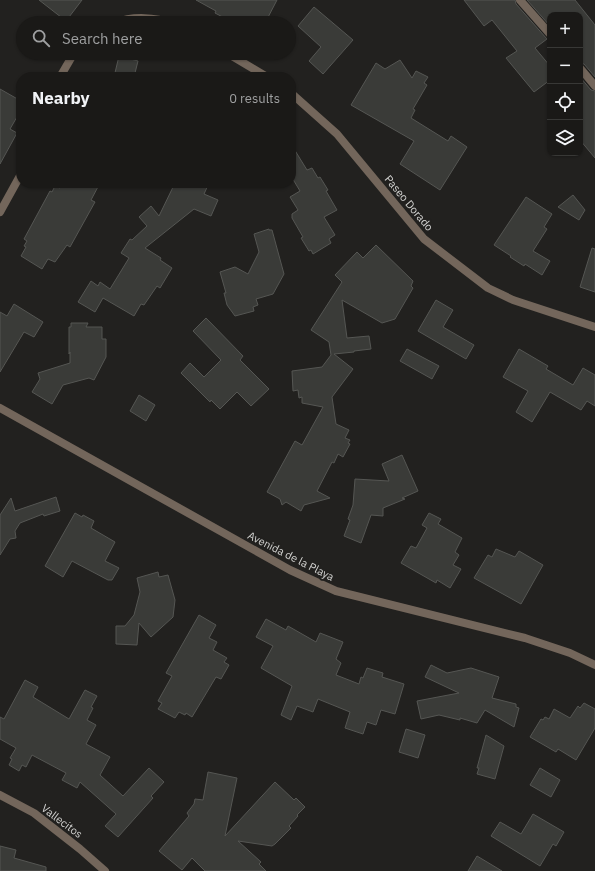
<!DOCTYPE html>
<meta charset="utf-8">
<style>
body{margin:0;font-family:"IBM Plex Sans",sans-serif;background:#272624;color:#f1f3f6}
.controls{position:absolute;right:12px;top:12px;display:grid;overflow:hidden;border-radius:8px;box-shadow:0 1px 3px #0004}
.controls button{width:36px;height:36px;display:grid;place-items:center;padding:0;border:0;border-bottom:1px solid #383836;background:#1a1917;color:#f1f3f6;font:20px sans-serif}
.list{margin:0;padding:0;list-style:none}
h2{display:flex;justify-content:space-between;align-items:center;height:52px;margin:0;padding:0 16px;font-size:17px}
h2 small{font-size:13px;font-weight:400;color:#9fa0a1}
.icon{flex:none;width:22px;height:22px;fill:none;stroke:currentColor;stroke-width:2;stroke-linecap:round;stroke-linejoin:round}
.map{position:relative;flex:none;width:595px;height:871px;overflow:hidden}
.search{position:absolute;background:#1a1917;box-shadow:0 1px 3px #0004;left:16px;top:16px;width:280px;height:44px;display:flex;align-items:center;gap:10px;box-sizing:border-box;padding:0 14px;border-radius:22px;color:#9fa0a1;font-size:15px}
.panel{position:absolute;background:#1a1917;box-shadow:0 1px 3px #0004;left:16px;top:72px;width:280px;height:116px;border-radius:16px}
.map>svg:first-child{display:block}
</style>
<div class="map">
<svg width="595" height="871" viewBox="0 0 595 871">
<rect width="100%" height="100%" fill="#22211f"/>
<!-- building -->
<path fill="#3a3b38" stroke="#555653" d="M39 0H82L66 21Z
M196 0H277L265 23H234L215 13 216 11Z
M464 0H515L516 4 547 39 535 48 550 66V80L534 92 506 58 517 51 492 20 484 26Z
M527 0H575L595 25V77L584 64 580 63V15H550V26Z
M314 7 353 40 323 74 309 61 321 47 298 26Z
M119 56 138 61 134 77H114Z
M400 60 412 78 416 71 428 77 424 83 427 85 413 109 415 110 411 118 448 141 451 136 467 147 440 190 400 164 414 141 351 105 376 63 385 69Z
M580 77 591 90 595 91V158L580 140Z
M0 89 21 101V110L10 129 17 133 0 164Z
M291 144 307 170 312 168 318 178 320 177 328 190 326 191 337 210 324 217 335 235 329 239 331 243 313 254 311 250 309 251 301 238 303 237 292 218V214L298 210 290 197 300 191 291 176Z
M62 183H100L91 200 95 202 70 247 67 245 55 262 48 259 42 269 21 256 26 247 24 246 27 241 24 239 50 191 52 192 55 186 60 188Z
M175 183H209L204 194 218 200 211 216 194 209 145 248 161 258 160 260 172 268 160 288 157 286 144 305 141 304 134 316 103 298 95 312 78 302 91 281 98 286 100 282 110 289 129 258 121 253 130 239 132 240 147 226 139 217 151 206 159 216Z
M573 195 585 210 579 220 558 207Z
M526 197 552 214 544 227 547 229 533 251 550 261 542 275 525 264 524 266 510 257 511 256 494 245Z
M269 229V230H272L284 274 273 294 256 299 258 305 253 307 254 311 235 316 227 305 224 293H226L220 272 235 267 248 274 259 252 254 234Z
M376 245 413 281 411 286 413 288 395 319 382 323 342 300 347 338 369 336 371 349 354 351V352L334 354 353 369 332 397 336 424 349 430 345 438 350 440 348 443 350 444 343 457 338 454 334 463 332 462 317 491 330 498 304 505 301 511 286 502 282 505 280 499 267 492 295 441 302 445 323 407 302 403V397L299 398 298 390 293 391 292 371 322 367 331 355 329 342 311 330 342 282 335 275 357 252 363 258Z
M592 248 595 249V292L580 287Z
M436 300 453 310 443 327 474 345 466 359 418 331Z
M14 304 43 322 34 337 24 332 0 372V312L7 316Z
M206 318 243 356 240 360 269 389 251 406 237 392 220 409 211 400 210 402 181 373 190 363 204 377 221 360 193 331Z
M71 323H88L86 327H102V339H106V357L94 380 89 378 63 385 52 404 32 392 40 379 38 373 70 363V352L69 354V327H71Z
M407 349 439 366 432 379 400 361Z
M519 349 548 366 546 369 573 385 583 368 595 375V406L587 401 581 410 550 392 532 422 516 412 528 391 503 377Z
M139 395 155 405 146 421 130 411Z
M402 455 418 491 402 498 405 499 383 508V516L371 515 361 543 344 536 350 520 348 519 353 505 355 479 389 481 382 464Z
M56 497 60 511 44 516 43 514 20 523 15 531 16 538 10 539 0 555V515L11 498 15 511Z
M75 513 82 517 83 515 94 521 91 528 115 542 105 561 119 568 112 580H108L72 561 63 577 45 566Z
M429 513 441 519 438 524 462 538 455 552 459 555 453 565 461 569 450 588 437 580 436 583 401 563 411 546 416 548 427 528 422 525Z
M496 549 515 557 519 551 543 565 521 604 474 578 488 555 492 557Z
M158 572 159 577 168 575 175 600 173 617 151 637 139 623 137 645 116 644V626H125L134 615 140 592 137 578Z
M199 615 216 625 209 638 217 642 213 650 227 658 224 662 229 665 221 679 216 677 192 717 186 713 185 715 179 712 175 718 158 709 162 703 158 701 172 676 166 673Z
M266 619 286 630 288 626 316 642 320 633 343 642 336 659 341 663 336 675 359 684 361 677 363 678 367 668 383 673 382 677 404 684 395 714 381 710 376 725 367 722 363 734 345 728 350 712 318 699 313 712 297 706 291 720 281 715 292 686 261 668 273 646 256 637Z
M431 665 447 673 471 668 499 677 492 698 516 704V707L519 708 514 727 485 710 477 723 460 718V720L439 715 421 719 417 701 459 693 425 677Z
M25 680 38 687 33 697 69 719 85 690 97 696 91 707 93 708 87 720 96 725 86 744 110 757 100 775 123 796 149 768 164 782 151 796 153 798 118 837 105 826 116 814 80 782 77 788 62 780 66 773 32 755 26 767 22 765 19 771 9 765 12 759 10 758 16 748 0 739V717L4 719Z
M584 703 595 709V728L576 760 558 749 556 752 530 737 541 719 543 720 545 717 549 719 554 709 570 718 578 706 580 708Z
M406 729 425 735 418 758 399 752Z
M486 735 504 746 495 779 477 774 479 768H477Z
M540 768 560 780 551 797 530 785Z
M208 772 237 778 225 836 275 782 294 800 296 798 305 807 297 815 298 816 289 826 291 828 275 844 272 846 238 841 261 862 259 864 266 871H205L192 858 182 870 159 851 189 816 187 813 194 804 195 799 203 800Z
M533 814 564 832 556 846 553 844 540 866 491 836 500 822 521 834Z
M0 846 16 850 14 858 46 867V871H0Z
M477 856 502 871H468Z"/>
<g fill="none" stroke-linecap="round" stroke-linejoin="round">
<!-- minor -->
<path stroke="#73665b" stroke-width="8" d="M520 0 550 34
M115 23C134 15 155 18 175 23
M227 53 267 77
M580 68 595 86
M60 77 74 53
M291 93 337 134 424 239 488 288 513 300 595 327
M0 212 21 174
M0 408 290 570 336 591 525 638 570 653 595 665
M0 795 34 813 80 849 105 871"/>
</g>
<g text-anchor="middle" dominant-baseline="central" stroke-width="4" stroke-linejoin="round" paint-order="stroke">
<!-- street labels -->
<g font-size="11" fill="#d3d3d1" stroke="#22211f">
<text transform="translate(409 203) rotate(50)">Paseo Dorado</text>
<text transform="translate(291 556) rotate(27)">Avenida de la Playa</text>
<text transform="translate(62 821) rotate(37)">Vallecitos</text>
</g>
</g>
</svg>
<div class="controls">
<button>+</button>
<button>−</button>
<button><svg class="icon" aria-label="locate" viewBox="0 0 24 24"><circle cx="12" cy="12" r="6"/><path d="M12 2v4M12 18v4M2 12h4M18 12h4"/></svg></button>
<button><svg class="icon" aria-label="layers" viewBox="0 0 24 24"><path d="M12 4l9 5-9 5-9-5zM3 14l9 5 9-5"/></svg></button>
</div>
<div class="search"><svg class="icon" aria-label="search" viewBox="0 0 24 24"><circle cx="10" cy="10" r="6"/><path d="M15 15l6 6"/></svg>Search here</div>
<section class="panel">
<h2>Nearby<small>0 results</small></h2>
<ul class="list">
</ul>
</section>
</div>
